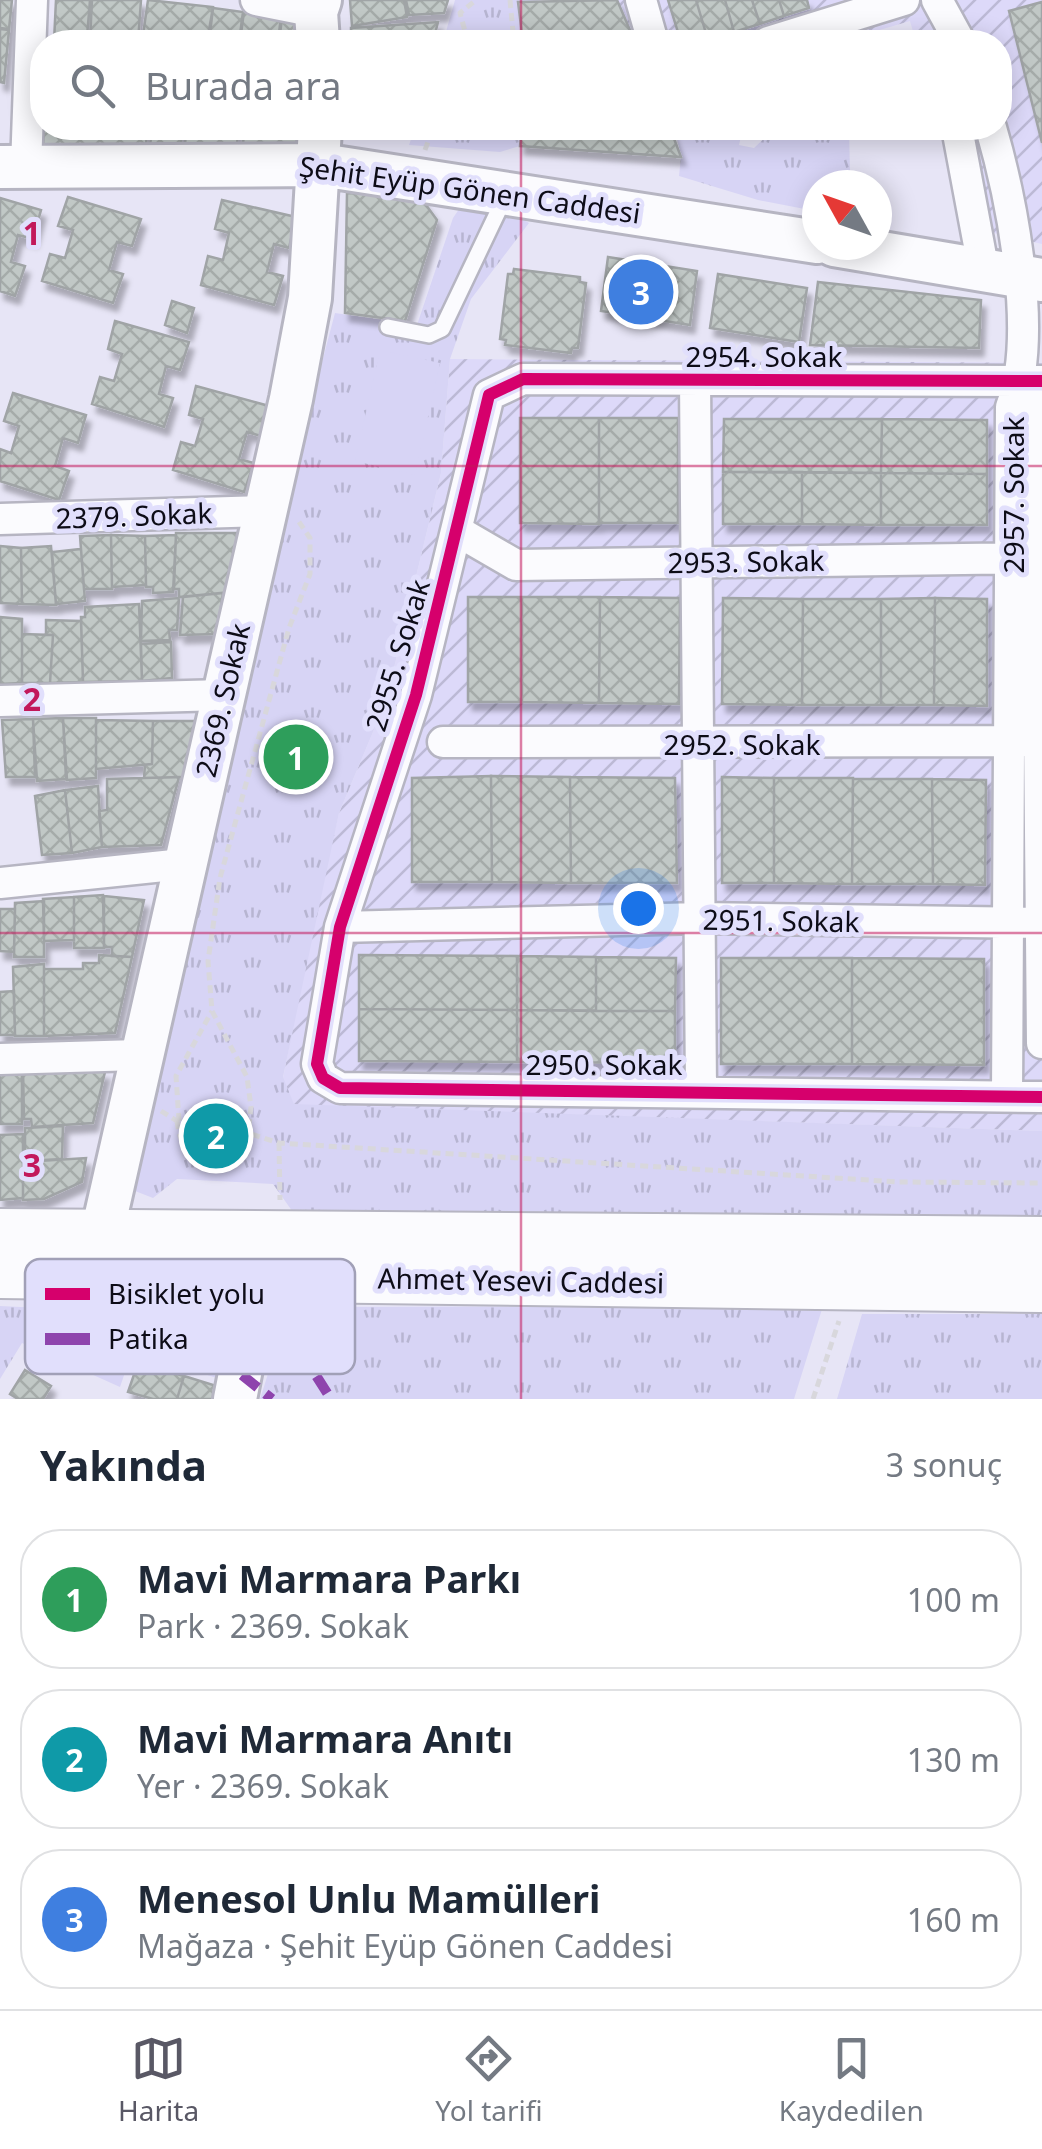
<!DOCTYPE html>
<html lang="tr">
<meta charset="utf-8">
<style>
body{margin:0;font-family:"Noto Sans",sans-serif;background:#f6f6f7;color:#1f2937}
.compass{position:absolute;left:802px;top:170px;width:90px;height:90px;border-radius:50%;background:#fff;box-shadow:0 5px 25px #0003;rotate:310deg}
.you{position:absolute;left:638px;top:908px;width:35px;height:35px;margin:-25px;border:8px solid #fff;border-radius:50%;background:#1a73e8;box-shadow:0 0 0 15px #1a73e833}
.badge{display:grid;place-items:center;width:65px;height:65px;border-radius:50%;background:#595865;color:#fff;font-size:32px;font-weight:700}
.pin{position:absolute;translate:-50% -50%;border:5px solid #fff;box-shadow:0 2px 10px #0006}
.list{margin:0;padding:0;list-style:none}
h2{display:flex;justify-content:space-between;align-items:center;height:130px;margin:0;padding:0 40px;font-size:42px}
h2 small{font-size:32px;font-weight:400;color:#747a83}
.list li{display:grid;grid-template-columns:65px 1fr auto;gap:30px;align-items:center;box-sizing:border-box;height:140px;margin:0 20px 20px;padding:0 20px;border:2px solid #e0e1e3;border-radius:40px}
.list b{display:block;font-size:38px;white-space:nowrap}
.list p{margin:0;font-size:32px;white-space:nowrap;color:#747a83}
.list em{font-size:32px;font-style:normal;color:#747a83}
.icon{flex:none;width:55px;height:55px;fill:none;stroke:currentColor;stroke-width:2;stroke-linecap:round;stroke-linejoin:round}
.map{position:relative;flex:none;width:1042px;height:1399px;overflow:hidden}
.search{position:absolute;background:#fff;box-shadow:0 5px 25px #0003;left:30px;right:30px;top:30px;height:110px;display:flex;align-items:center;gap:25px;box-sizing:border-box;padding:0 35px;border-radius:40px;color:#747a83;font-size:38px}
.sheet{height:610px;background:#fff}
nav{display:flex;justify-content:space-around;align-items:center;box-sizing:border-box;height:140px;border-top:2px solid #e0e1e3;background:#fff;font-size:28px;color:#747a83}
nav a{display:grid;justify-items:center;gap:5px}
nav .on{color:#595865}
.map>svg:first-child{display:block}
</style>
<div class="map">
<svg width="1042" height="1399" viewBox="0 0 1042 1399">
<defs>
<pattern id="industrial-furrows" width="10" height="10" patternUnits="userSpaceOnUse" patternTransform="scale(2.5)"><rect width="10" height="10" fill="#ddd9f9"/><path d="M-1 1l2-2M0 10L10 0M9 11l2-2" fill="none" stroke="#bcb9d5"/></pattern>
<pattern id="grass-tufts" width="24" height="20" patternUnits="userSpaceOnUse" patternTransform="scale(2.5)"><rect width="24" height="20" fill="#d7d4f5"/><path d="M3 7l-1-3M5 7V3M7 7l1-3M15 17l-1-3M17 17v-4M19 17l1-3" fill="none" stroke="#b7b5d1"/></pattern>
<pattern id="building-cross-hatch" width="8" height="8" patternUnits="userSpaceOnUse" patternTransform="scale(2.5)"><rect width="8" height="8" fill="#c1c8c6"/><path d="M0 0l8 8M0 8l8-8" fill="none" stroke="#a5aba9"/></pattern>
<filter id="shadow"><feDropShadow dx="4.5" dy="8" stdDeviation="2.5" flood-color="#0004"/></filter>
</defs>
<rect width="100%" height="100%" fill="#e7e5f6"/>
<!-- industrial -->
<path fill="url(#industrial-furrows)" d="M617 0H1042V244L968 227 940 128H1000V42H916L910 21 839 42H635Z
M450 359 1042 363V1131L294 1105 283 1078 317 905 339 813 386 701 441 473Z"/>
<!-- grass -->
<path fill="url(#grass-tufts)" d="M455 0H543L518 3 523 42H443Z
M415 128H522L520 146 500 152 409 145Z
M675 128 742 132 739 145 754 148 771 132 805 139 806 128H849L850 173 840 185H817L815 211 758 200 679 176 681 157Z
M472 190 529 223 471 299 450 359 441 473 386 701 339 813 283 1077 294 1104 1042 1131V1219L295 1215 273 1184 177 1179 153 1198 135 1191 280 521 335 313 417 325 453 218Z
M0 1306 208 1316 217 1378 132 1352 120 1387 22 1343 0 1379Z
M823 1306 794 1399H260C272 1365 278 1322 314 1307Z
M862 1314H1042V1399H837Z"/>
<!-- garden -->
<path fill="#d7d4f5" d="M380 350 440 363 415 475 355 461Z"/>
<!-- building -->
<path fill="url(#building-cross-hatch)" stroke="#a0a4a6" stroke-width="2.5" filter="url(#shadow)" d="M0 0H12L9 29 0 28Z
M56 0H90L87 37H81V42H54Z
M92 0H141L138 42H83L90 41Z
M148 0 213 7 207 42H142Z
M350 0H404L407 17 352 26Z
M406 0H448L444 13 409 15Z
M617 0 635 42H523L518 2Z
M668 0H696L708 40 681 42Z
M696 0H725L734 32 708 40Z
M725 0H752L760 24 734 32Z
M752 0H779L784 16 760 24Z
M779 0H807L809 8 784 16Z
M1042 2V143L1009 11Z
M213 8 243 12 239 42H209Z
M244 11 281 16 278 42H240Z
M282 18 306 21 304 42H279Z
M438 22 433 42H351V28Z
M0 29 9 30 4 83 0 82Z
M44 128H147L146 147 43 145Z
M152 128H182L181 148 150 146Z
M186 128H238L237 148 185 146Z
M244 128H306L305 148 243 146Z
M522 128H670L681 157 520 146Z
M347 193 418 194 437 220 405 321 345 313Z
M68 197 141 219 132 246 117 242 109 270 123 274 113 303 42 281 50 254 65 258 73 230 58 226Z
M0 198 41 210 33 239 18 235 11 262 25 266 15 296 0 291Z
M222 200 296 217 289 248 274 244 267 272 283 276 274 305 201 285 208 256 223 260 229 233 215 229Z
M608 257 697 271 690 325 601 311Z
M514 269 580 277V282L586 283 578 348H572L571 353 505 345 506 340 500 339 508 274H513Z
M718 274 807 288 799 342 710 328Z
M818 282 981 300 979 348 810 345Z
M172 301 194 308 187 333 165 325Z
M115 321 189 342 180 370 166 366 159 394 173 398 164 427 92 404 100 377 114 381 122 354 108 349Z
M196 386 269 406 261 436 247 432 239 459 254 463 244 492 173 470 181 442 195 446 203 419 189 415Z
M13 393 86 415 78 443 63 438 55 466 69 471 59 500 0 481V449L11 453 19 426 4 421Z
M520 418H599V524L520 523Z
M599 418H678V523H599Z
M724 419H882L881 473 723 472Z
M882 419 987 420V474L881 473Z
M723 472H802V524H723Z
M802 472 881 473V525L802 524Z
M881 473 987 474V525H881Z
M176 533H241L231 592 179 597V589H174Z
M111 535 112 589H84L80 536Z
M111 535 145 536 146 585 112 587Z
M176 535 173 592 153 593V587H146L145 536Z
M0 546 21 548 22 604 0 603Z
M51 546 56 605 22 604 21 548Z
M81 549 85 601 56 604 52 552Z
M223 593 217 634 180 635 183 597Z
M468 597H522V702H468Z
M522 597H600L599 703 522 702Z
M600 597 680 598 679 704 599 703Z
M179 598 177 630H169L170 640 141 641 142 601Z
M723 598 803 599 802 705 722 704Z
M935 598 987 599V706L934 705Z
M935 598 934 705H881V599Z
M803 599H881V705H802Z
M139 604 142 681 83 682 81 617H85V607Z
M0 617 22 619V683L0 684Z
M46 620 81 621 83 682 50 683 53 635H46Z
M22 634 53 635 50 683H22Z
M171 642 172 678 142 681 141 644Z
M63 718H96V778L67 780Z
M63 718 66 779 37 781 33 719Z
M33 719 35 777H6L2 720Z
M96 720 153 721 152 764 96 769Z
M153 721H196L185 777 144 778 145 765 152 764Z
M491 776 492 882H412V778Z
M491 776 570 777 571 883 492 882Z
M179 777 161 845 102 847 99 811 107 810V779Z
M570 777 675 778 677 883H571Z
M722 777 774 778V883H722Z
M774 778H853L852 884 774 883Z
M853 779H932L933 884H852Z
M932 779 986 780 985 885 933 884Z
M98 786 102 847 72 853 65 790Z
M65 790 72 853 42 855 35 796Z
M103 895 104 948H74V897Z
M104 896 144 900 132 957 112 956V947H104Z
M74 897V940L44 941 43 899Z
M44 901V957H14L15 903Z
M0 909H15L14 952 0 951Z
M99 955 132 957 115 1033 44 1036V969H83V963H99Z
M359 955 517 956V1010L359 1009Z
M517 956 596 957V1011L517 1010Z
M596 957 676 958 675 1011H596Z
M721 958H852V1064H721Z
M852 958 984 959V1065L852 1064Z
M44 964V1036H15L13 967Z
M14 991 15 1035H0V992Z
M359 1009 517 1010V1062L359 1061Z
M517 1010 675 1011V1063L517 1062Z
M23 1068 105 1072 93 1123 32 1127 31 1119H24Z
M0 1071H22V1124H0Z
M63 1126 62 1159 25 1161V1128Z
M23 1134V1198L0 1200V1135Z
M86 1158 82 1182 44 1199 23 1200V1162Z
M138 1363 184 1376 177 1399H153L128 1392Z
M25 1370 51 1386 43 1399H18L10 1394Z
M184 1376 223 1388 219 1399H177Z"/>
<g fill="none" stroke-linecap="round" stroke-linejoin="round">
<defs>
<path id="lane" d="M388 327 429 335 442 329 504 199"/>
<path id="street" d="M256 0 316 12
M641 0 653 42
M937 0 960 42
M768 42 904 0
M957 128 984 272
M991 128C1012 200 1039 337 1011 407L1007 1095
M26 167 32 0
M695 381 701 1089
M1021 381 1036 409 1042 1043
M1042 381 523 379 489 395 416 695 340 927 317 1064 323 1078 340 1088 1042 1097
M0 519 268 511
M459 532 516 565 1029 558
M0 701 224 695
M443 742 1029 741
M0 883 183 864
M340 927 702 918 1042 923
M0 1059 139 1055"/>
<path id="secondary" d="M318 42 316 12 320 0
M0 167 321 165 817 242
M834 245 1042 280
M102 1233 291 399 310 298 320 128
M235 1399 250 1323 252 1275"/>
<path id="primary" d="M0 1233 1042 1241
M0 1274 1042 1288"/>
</defs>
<!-- lane casing -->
<use href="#lane" stroke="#b6b5c2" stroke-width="20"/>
<!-- street casing -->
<use href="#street" stroke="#b6b5c2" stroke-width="35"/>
<!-- secondary casing -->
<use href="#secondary" stroke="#b6b5c2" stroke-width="48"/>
<!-- primary casing -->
<use href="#primary" stroke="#b6b5c2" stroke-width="52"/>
<!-- path -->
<path stroke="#d8d7dc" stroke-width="5" stroke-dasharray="8 5" stroke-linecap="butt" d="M510 0 514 42
M468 42 460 13 476 0
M425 150 433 128
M161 1111 177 1121 227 1113 239 1119 248 1133 279 1143 899 1182 1042 1183
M177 1121C181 1153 196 1168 229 1161L248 1133 251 1107 247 1077 212 1011 208 961 220 878 289 628 310 574V538L297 519
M179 1121 176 1076 212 1011
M279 1143 280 1200
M813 1399 839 1321"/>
<!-- lane -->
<use href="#lane" stroke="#fbfbfe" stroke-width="15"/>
<!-- street -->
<use href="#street" stroke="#fbfbfe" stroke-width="30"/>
<!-- secondary -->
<use href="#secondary" stroke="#fbfbfe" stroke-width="42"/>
<!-- primary -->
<use href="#primary" stroke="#fbfbfe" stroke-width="48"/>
<!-- quiet -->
<path stroke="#8e44ad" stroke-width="10" stroke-dasharray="20 10" stroke-linecap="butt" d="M252 1275 331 1399
M242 1375 272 1399"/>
<defs>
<path id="cycleway" d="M1042 381 523 379 489 395 416 695 340 927 317 1064 323 1078 340 1088 1042 1097"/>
</defs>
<!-- cycleway casing -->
<use href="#cycleway" stroke="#e1dffc" stroke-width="19"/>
<!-- cycleway -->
<use href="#cycleway" stroke="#d6006c" stroke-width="12"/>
</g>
<!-- grid -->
<path fill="none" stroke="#c2185b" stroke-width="2.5" stroke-opacity="0.55" d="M521 0V42M521 128V1399M0 466H1042M0 933H1042"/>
<g text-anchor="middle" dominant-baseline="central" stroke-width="10" stroke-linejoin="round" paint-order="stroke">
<!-- street labels -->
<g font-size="28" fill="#0d0c17" stroke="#e1dffc">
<text transform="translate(470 189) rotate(8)">Şehit Eyüp Gönen Caddesi</text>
<text x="764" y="356">2954. Sokak</text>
<text transform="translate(1013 495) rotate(-90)">2957. Sokak</text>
<text transform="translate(134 515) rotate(-2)">2379. Sokak</text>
<text transform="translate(746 561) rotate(-1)">2953. Sokak</text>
<text transform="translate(397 655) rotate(-73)">2955. Sokak</text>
<text transform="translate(222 700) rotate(-77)">2369. Sokak</text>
<text x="742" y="744">2952. Sokak</text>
<text transform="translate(781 920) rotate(1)">2951. Sokak</text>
<text x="604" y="1064">2950. Sokak</text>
<text transform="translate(521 1280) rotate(1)">Ahmet Yesevi Caddesi</text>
</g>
</g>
<!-- legend -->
<rect x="25" y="1259" width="330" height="115" rx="15" fill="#e1dffc" stroke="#a1a0b7" stroke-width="2.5"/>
<rect x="45" y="1288" width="45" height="12" fill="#d6006c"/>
<rect x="45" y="1333" width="45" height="12" fill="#8e44ad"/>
<g font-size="28" fill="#0d0c17">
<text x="108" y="1304">Bisiklet yolu</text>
<text x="108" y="1349">Patika</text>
</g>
<g font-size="32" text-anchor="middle" font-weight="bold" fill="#c2185b" stroke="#e1dffc" stroke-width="10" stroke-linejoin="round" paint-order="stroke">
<text x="32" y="245">1</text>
<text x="32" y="711">2</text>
<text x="32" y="1177">3</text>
</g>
</svg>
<svg class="compass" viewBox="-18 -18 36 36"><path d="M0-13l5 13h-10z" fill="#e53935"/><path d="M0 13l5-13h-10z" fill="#747a83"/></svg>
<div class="you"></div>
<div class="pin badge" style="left:296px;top:757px;background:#2e9e5b">1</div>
<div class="pin badge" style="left:216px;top:1136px;background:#0f9aa8">2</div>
<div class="pin badge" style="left:641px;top:292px;background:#3f7fe0">3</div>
<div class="search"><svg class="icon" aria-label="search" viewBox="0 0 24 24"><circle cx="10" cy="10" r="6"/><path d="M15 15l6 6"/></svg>Burada ara</div>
</div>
<section class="sheet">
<h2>Yakında<small>3 sonuç</small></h2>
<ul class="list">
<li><span class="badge" style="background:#2e9e5b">1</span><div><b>Mavi Marmara Parkı</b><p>Park · 2369. Sokak</p></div><em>100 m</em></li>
<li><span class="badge" style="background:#0f9aa8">2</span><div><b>Mavi Marmara Anıtı</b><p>Yer · 2369. Sokak</p></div><em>130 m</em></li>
<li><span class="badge" style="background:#3f7fe0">3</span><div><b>Menesol Unlu Mamülleri</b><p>Mağaza · Şehit Eyüp Gönen Caddesi</p></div><em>160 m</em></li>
</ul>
</section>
<nav>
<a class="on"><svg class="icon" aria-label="map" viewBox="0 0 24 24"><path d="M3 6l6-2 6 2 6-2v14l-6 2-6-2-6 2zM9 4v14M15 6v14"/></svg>Harita</a>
<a><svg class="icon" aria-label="directions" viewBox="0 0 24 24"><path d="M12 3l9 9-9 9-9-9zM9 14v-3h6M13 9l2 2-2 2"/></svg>Yol tarifi</a>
<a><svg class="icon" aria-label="saved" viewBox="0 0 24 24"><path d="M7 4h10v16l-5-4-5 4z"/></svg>Kaydedilen</a>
</nav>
